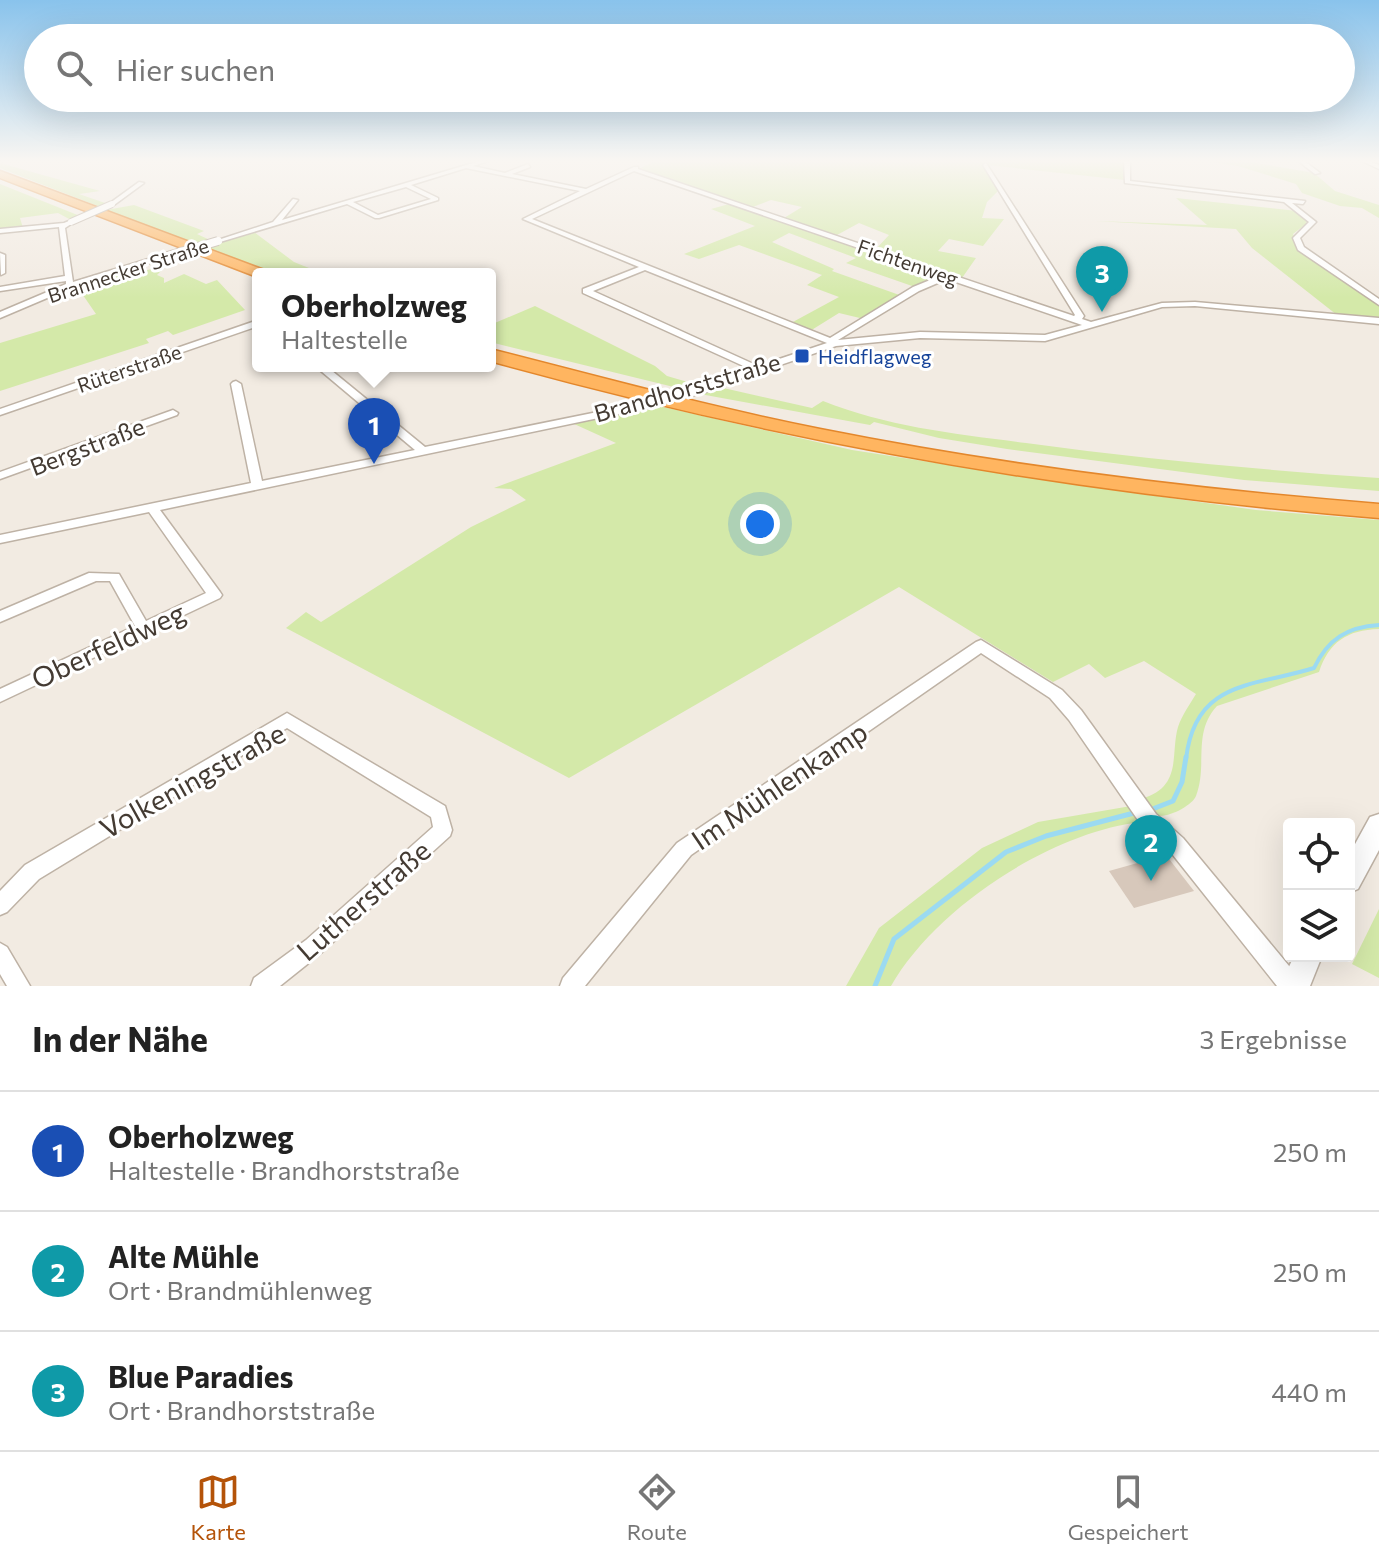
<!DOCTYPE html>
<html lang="de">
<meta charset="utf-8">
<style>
body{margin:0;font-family:Commissioner,sans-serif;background:#f6f6f6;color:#222}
.controls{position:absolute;right:24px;bottom:24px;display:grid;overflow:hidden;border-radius:8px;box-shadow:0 8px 32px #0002}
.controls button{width:72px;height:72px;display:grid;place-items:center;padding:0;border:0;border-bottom:2px solid #e0e0e0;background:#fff;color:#222;font:40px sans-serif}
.you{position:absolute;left:760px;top:524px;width:28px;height:28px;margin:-20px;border:6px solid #fff;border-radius:50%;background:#1a73e8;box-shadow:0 0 0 12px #1a73e833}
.badge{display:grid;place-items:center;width:52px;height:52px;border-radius:50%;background:#b45309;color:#fff;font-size:26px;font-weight:700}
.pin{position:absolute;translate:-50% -66px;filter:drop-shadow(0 2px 4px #0008)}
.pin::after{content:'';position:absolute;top:42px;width:28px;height:24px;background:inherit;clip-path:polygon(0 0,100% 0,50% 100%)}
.popup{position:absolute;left:252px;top:268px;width:244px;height:104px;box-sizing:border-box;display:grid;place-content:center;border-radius:8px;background:#fff;filter:drop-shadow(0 2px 6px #0005);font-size:26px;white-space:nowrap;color:#767676}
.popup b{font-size:30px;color:#222}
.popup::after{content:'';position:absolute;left:50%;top:100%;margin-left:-16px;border:16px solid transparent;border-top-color:#fff}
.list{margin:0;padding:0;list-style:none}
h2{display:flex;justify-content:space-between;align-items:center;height:104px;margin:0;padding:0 32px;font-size:34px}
h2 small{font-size:26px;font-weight:400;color:#767676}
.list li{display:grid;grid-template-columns:52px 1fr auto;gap:24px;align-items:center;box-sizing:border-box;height:120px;padding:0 32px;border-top:2px solid #e0e0e0}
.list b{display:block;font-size:30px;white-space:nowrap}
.list p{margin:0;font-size:26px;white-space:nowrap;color:#767676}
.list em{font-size:26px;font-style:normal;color:#767676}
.icon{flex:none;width:44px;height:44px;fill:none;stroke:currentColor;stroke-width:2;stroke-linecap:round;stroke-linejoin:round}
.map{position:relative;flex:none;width:1379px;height:986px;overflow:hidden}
.search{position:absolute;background:#fff;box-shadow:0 8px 32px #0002;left:24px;right:24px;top:24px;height:88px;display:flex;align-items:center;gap:20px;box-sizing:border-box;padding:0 28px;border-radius:44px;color:#767676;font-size:30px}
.sheet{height:464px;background:#fff}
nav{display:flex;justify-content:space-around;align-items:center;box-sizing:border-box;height:112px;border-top:2px solid #e0e0e0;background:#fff;font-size:22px;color:#767676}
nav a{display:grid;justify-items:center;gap:4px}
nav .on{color:#b45309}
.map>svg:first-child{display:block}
</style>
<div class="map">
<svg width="1379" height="986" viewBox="0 0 1379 986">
<rect width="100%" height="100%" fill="#f2ebe2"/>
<!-- green -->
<path fill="#d4e9a9" d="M658 160H1115L1124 162 1125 180 987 165 998 191 987 202 982 218 1004 219 983 246 949 239 938 251 976 258 962 278 876 249 889 235 859 223 837 235 784 218 802 207 771 200 750 208 638 169Z
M1199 160H1239L1314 173 1335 191 1379 205V218L1362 208 1340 206 1302 193 1296 184 1238 166Z
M0 163 100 191 79 194 108 204 100 207 0 168Z
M0 184 80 216 71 220 58 213 20 218 23 228 0 230Z
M1176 198 1297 211 1307 219 1306 224 1293 234 1299 247 1379 305V320L1337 315 1252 248 1236 229 1096 221 1207 225Z
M729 204 942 276 915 287 846 263 856 258 789 233 772 242 834 269 832 271 905 297 864 319 839 313 810 331 791 323 839 297 807 285 822 275 739 245 699 259 684 254 755 226 711 209Z
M134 205 204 231 197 234 212 241 199 245 106 210Z
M254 232 294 262 324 274H277L204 247Z
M155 268 161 271 157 275 164 278V283L184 274 206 284 217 280 245 310 173 335 168 331 146 339 149 343 0 391V343L96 314 76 285 131 269 140 272Z
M535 306 655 366 667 376 698 385 682 389 490 342V325Z
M719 387 812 408 823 401C888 427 957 434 1026 443 1143 459 1261 470 1379 478V491L1244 480 1007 449 939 438 874 422 870 425 700 394Z
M659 406 852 450 1085 486 1256 510 1379 520V629C1347 630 1329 642 1319 672L1217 706C1192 733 1208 765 1196 796 1192 806 1164 821 1153 814 1148 811 1144 803 1141 799 1183 787 1170 755 1178 727 1182 715 1190 704 1196 694L1144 661 1105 678 1089 664 1053 682 899 587 569 778 286 628 306 612 321 622 471 527 526 500 511 489 494 488 616 443 572 423Z
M1131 806 1141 822C1052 832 936 907 891 986H846L879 928 982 848 1038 822Z
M1379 909V978L1352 964Z"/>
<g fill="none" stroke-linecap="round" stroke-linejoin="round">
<!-- stream-far1 -->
<path stroke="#9bdaf2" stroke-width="4" d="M1186 759C1195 680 1253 687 1314 668 1328 639 1347 627 1379 625"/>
<!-- stream -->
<path stroke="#9bdaf2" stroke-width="5" d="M1150 810 1173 801 1182 782 1186 757
M875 986 894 939 1006 852 1046 836 1134 813"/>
</g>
<!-- building -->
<path fill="#d7c8bb" d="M1166 855 1194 891 1134 908 1109 871Z"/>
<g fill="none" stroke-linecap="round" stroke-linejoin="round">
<defs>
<path id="minor" d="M483 160H491L473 166 505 173 528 164 530 167 512 174 586 189 634 167H638V169L1074 316 1075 315 983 165 986 163 1084 316 1082 319 1091 322 1162 303 1195 302 1379 318V324L1195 306 1162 307 1045 341 920 338 836 346 707 390 702 387 704 385 750 369 583 293V289L639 267 523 219 580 191 466 168 411 185 438 198V200L379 218H375L347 204 220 242 215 241 273 222 293 199 298 200 282 220ZM634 171 940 276 913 287 830 338 532 219ZM406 187 431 199 378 215 353 202ZM645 270 827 343 758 366 593 291ZM947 279 1082 325 1045 335 920 332 838 340 919 291Z
M1124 160H1130V181L1305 201 1303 204 1292 203 1316 222 1300 238 1304 247 1379 299V305L1298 250 1293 238 1309 222 1284 202 1125 183Z
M1297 160H1303L1320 173 1315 174Z
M1360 160H1367L1379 165V169Z
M139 182 144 183 114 205H110V203Z
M69 221 74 222 65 228 73 282 158 256 165 258 73 287 0 318V312L66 284V281L0 291V287L65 276 59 227 0 233V229L64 223Z
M0 253 5 255V273L1 275Z
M258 320V326L0 415V409Z
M315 366H326L425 447 627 406 632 409 627 412 160 510 220 592 222 595 220 598 0 702V689L135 626 110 581H96L0 622V611L89 573 119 574 146 621 206 593 149 512 0 543V535L251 483 231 384 233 382 236 381 241 384 262 481 415 450Z
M173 410 178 413 177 415 0 479V472Z
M981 640 1062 690 1081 710 1156 814 1183 838 1299 978 1302 986H1277L1169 850 1142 826 1069 720 1050 698 981 653 691 855 585 986H560L563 978 677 843 976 642Z
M287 713 445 806 452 830 450 836 320 954 280 986H251L254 978 306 940 433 827 431 817 287 728 39 879 7 912 0 915V891L25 865Z
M0 943 7 947 30 986H7L0 974Z"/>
<path id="tertiary" d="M1379 814V850L1358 889 1349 893V855L1370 817Z
M1294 956H1322L1310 986H1280Z"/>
<path id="motorway" d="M0 171 267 271 270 274H258L257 277 0 178Z
M490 349C600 377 709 407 820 429 1005 466 1191 489 1379 504V518C1077 494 782 442 490 361Z"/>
</defs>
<!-- minor casing -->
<use href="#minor" stroke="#beb2a5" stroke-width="3"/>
<!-- tertiary casing -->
<use href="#tertiary" stroke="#beb2a5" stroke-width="3"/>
<!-- motorway casing -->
<use href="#motorway" stroke="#e3872c" stroke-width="3"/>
<!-- minor -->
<use href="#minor" fill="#fff" fill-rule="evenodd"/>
<!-- tertiary -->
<use href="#tertiary" fill="#fff" fill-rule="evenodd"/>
<!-- motorway -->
<use href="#motorway" fill="#ffb560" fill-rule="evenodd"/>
<defs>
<path id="minor-bridge-far2" d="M71 222 112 204"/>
<path id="minor-bridge-far1" d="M161 258 218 241"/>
<path id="minor-bridge" d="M627 409 707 387"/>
</defs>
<!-- minor-bridge-far2 casing -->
<use href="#minor-bridge-far2" stroke="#beb2a5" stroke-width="8" stroke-linecap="butt"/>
<!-- minor-bridge-far1 casing -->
<use href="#minor-bridge-far1" stroke="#beb2a5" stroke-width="10" stroke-linecap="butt"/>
<!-- minor-bridge casing -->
<use href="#minor-bridge" stroke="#beb2a5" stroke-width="12" stroke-linecap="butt"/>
<!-- minor-bridge-far2 -->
<use href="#minor-bridge-far2" stroke="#fff" stroke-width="6"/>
<!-- minor-bridge-far1 -->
<use href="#minor-bridge-far1" stroke="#fff" stroke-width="8"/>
<!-- minor-bridge -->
<use href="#minor-bridge" stroke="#fff" stroke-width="10"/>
</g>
<!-- sky -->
<linearGradient id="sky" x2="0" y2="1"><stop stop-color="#89c3ec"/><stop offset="0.54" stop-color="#f9f6f2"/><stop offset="1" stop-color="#f9f6f2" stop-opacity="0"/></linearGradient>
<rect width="1379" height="298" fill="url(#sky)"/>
<!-- markers -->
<rect fill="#1a4fb4" stroke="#fff" stroke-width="3" x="794" y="348" width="16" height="16" rx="4"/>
<g text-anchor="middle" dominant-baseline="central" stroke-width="6" stroke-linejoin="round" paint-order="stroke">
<!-- far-street labels -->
<g font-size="20" fill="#443b33" stroke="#fff">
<text transform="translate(908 262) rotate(19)">Fichtenweg</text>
<text transform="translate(128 270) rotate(-18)">Brannecker Straße</text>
<text transform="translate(129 368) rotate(-19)">Rüterstraße</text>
</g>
<!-- far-transit labels -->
<g font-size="20" fill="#164399" stroke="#fff" text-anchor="start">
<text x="818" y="356">Heidflagweg</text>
</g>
<!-- street labels -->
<g font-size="24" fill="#443b33" stroke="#fff">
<text transform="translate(687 387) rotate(-16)">Brandhorststraße</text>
<text transform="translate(87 446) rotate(-21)">Bergstraße</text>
</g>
<!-- near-street labels -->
<g font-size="28" fill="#443b33" stroke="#fff">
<text transform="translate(108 645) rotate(-25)">Oberfeldweg</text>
<text transform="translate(192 780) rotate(-29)">Volkeningstraße</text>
<text transform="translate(779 785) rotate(-34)">Im Mühlenkamp</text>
<text transform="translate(363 900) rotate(-41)">Lutherstraße</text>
</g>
</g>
</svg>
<div class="controls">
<button><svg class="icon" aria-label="locate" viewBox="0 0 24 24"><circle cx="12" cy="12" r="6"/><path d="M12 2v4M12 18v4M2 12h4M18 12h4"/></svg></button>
<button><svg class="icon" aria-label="layers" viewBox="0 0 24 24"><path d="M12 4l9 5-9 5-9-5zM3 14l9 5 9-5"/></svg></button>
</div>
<div class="you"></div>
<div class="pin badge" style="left:374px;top:464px;background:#1a4fb4">1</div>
<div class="popup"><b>Oberholzweg</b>Haltestelle</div>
<div class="pin badge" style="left:1151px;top:881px;background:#0f9aa8">2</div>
<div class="pin badge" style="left:1102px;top:312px;background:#0f9aa8">3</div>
<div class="search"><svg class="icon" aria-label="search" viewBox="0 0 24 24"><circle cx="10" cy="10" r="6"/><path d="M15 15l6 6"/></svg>Hier suchen</div>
</div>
<section class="sheet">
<h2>In der Nähe<small>3 Ergebnisse</small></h2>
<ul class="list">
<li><span class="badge" style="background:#1a4fb4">1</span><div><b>Oberholzweg</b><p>Haltestelle · Brandhorststraße</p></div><em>250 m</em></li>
<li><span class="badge" style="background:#0f9aa8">2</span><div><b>Alte Mühle</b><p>Ort · Brandmühlenweg</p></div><em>250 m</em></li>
<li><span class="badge" style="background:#0f9aa8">3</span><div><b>Blue Paradies</b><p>Ort · Brandhorststraße</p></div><em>440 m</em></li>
</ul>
</section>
<nav>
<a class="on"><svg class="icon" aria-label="map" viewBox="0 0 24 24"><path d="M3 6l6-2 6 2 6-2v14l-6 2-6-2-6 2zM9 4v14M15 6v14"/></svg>Karte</a>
<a><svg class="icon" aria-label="directions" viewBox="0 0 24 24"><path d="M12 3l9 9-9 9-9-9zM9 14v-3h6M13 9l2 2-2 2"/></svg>Route</a>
<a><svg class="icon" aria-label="saved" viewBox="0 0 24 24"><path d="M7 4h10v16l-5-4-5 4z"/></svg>Gespeichert</a>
</nav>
